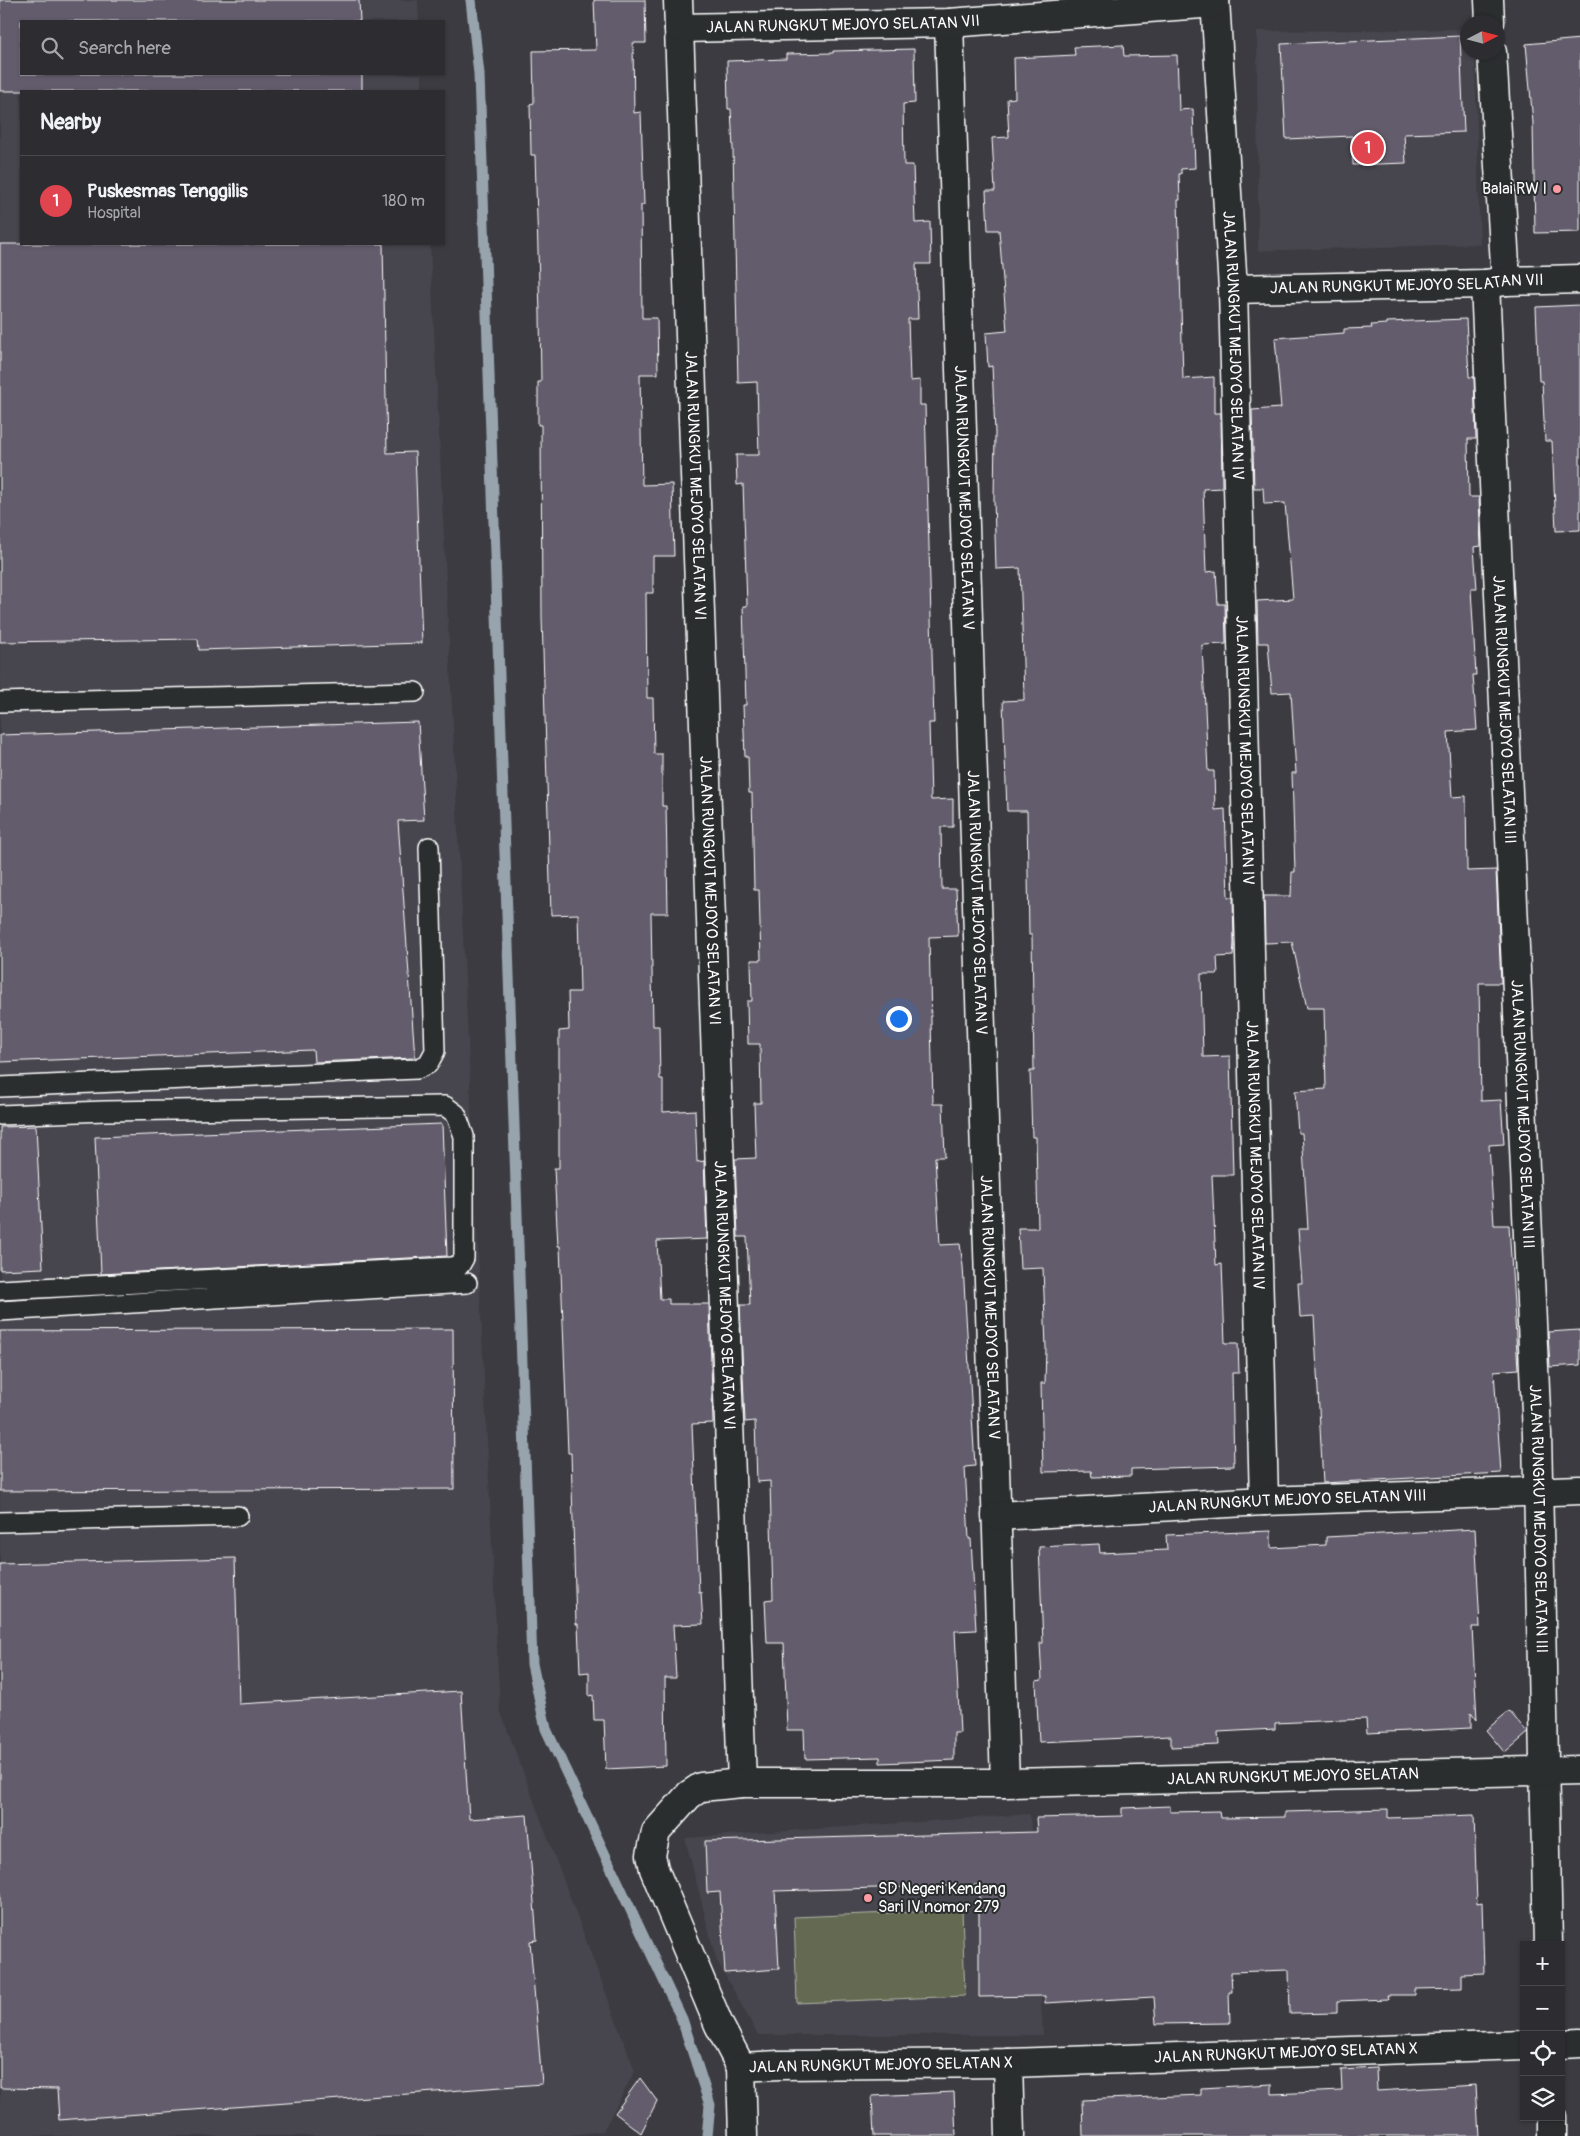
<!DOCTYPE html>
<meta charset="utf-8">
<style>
body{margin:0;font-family:Pangolin,sans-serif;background:#38383d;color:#f1f3f6}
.controls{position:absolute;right:15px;bottom:15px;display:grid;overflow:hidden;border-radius:0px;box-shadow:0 1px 4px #0004}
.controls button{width:45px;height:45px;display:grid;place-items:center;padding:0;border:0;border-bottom:1px solid #48484d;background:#2c2c31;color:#f1f3f6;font:25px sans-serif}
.compass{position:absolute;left:1460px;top:15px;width:45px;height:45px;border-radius:50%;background:#2c2c31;box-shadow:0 1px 4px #0004;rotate:84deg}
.you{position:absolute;left:898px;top:1018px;width:18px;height:18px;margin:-12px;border:4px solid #fff;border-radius:50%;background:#1a73e8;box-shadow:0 0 0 8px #1a73e833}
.badge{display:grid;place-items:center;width:32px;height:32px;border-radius:50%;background:#ff9aa2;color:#fff;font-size:16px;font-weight:700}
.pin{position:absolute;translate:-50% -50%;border:2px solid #fff;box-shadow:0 1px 5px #0006}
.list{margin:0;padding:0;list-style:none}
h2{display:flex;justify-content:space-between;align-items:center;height:65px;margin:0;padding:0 20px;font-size:21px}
h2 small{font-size:16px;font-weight:400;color:#a6a7ab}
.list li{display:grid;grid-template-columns:32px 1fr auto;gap:15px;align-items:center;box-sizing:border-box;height:90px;padding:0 20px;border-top:1px solid #48484d}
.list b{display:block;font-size:19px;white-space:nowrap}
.list p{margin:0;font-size:16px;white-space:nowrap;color:#a6a7ab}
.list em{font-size:16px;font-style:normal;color:#a6a7ab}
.icon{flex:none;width:28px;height:28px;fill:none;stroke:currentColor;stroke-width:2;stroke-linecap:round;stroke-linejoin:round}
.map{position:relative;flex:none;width:1580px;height:2136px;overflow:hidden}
.search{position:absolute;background:#2c2c31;box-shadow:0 1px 4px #0004;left:20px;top:20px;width:425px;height:55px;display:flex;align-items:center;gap:12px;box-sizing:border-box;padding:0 18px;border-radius:0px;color:#a6a7ab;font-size:19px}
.panel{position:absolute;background:#2c2c31;box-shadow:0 1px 4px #0004;left:20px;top:90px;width:425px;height:155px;border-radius:0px}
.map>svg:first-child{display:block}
</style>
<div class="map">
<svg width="1580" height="2136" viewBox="0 0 1580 2136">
<rect width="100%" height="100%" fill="#3b3b41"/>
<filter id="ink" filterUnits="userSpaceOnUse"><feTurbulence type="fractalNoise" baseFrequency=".02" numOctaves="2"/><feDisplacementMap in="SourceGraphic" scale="10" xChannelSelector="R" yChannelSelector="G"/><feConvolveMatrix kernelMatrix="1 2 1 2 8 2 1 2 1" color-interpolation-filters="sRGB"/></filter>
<g filter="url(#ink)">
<!-- built -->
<path fill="#47454e" d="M0 0H418L419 21H21V74H422V91H21V244H430L500 1710 635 2071 603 2131 564 2136H0Z
M1467 29 1468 52 1475 53 1480 244 1258 251 1257 31Z
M1030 1814 1043 2035H758L716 1959 685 1838Z"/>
<!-- green -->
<path fill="#646b51" stroke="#b2b5a8" d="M962 1910 965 1996 797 2003 794 1917Z"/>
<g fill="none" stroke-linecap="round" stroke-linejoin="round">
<!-- stream -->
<path stroke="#98a4ad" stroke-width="11" d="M471 0 479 74 532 1664 546 1729 682 2019 710 2105 707 2136"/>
</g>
<!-- building -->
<path fill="#645c6c" stroke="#fff" d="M0 0H359L360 21H21V74H362V91H0Z
M594 0H645L646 43H633L634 113 641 112 644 205H641L642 318H657L658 374H640L642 485 672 484 674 556H653V593H646L647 698H653L654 754H662V806H666L668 913H651L653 1026H659L660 1079H663V1112L695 1110 697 1162 704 1161 707 1239 657 1241 660 1299H669V1304H709L713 1423 692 1424 699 1592H701L703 1624 673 1625 676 1678H665L666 1766 606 1769 604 1720H594L593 1695 589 1696V1672L580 1673 578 1624H576L571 1453H568L560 1246H558L554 1168H559V1031L569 1030 568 992H580L578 914 551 915 542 617 541 425H538V382H541L540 314 535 155H531L530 104 534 103 533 51 596 50Z
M1460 36 1464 132 1404 134 1406 163 1353 165 1352 136 1286 139 1281 44Z
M1580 39V232L1535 233 1533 123 1526 44Z
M1123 45 1124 56 1177 55 1179 110 1193 109 1195 168 1181 169V174H1179L1180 200H1178L1183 379 1214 377V413H1221L1222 488 1203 489 1206 572 1216 571 1218 604H1225L1226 644 1202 645 1208 771H1214L1215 810 1225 809 1228 897H1233L1234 943 1233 956 1217 957 1218 974H1201L1203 1057 1230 1056 1233 1175H1212L1216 1265 1222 1264 1225 1343H1238L1239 1373H1232L1234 1466 1131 1469V1476L1092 1477 1091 1471 1043 1472 1041 1383H1045L1046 1348 1043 1268 1020 1269 1018 1228H1038L1036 1137H1032L1030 1071H1034L1032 935H1029L1027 811H1007L1003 701 1024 700 1022 625 1020 568 996 569 994 499 995 433 992 366 988 367 986 333 1007 331 999 230H988L986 191H995L992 138 1009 137 1007 99 1015 98 1014 58 1075 55 1074 47Z
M914 49 915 103 903 104 904 165H913L915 223 930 222 931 264H916L918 319H908L910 381 920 380V405H925L934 723H929L931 800 953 799V827H941L942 889H956L958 936 929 937 933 1104H943L945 1157H935L940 1245 960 1244 963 1266 975 1466 965 1467 969 1539H971L976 1630 955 1631 960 1733H954V1760L880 1763V1757L805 1759 804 1730H787L784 1643H767L765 1600 773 1599 770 1481 757 1482 755 1421 745 1422 740 1305H750L747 1237H738L735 1159 756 1158 754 1103H761L760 1044H748L747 1001H752L751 960H761L759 890H754L752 793H749L748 757H745L743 705H746L743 606H747L743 484 737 485 736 455H759L757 382 738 383 733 149 731 109H728L727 61 786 59V54L833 53V51Z
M0 244H383L387 453 415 452 422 643 199 650 198 639 0 642Z
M1580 305V530L1556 531 1552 441H1545L1542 381H1539L1536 307Z
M1466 319 1469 377H1474L1476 439H1468L1469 497H1479L1481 546 1474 547 1477 589H1471L1476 675H1473L1477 730 1448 732 1452 797 1466 796 1467 871 1496 870 1501 983H1479L1481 1101 1501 1100 1504 1144 1489 1145 1494 1225H1509L1518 1369 1494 1371 1501 1473 1323 1483 1314 1316 1300 1317 1298 1283H1302L1298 1229H1308L1302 1133H1298L1295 1091 1326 1089 1324 1008H1307L1292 942 1265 943 1264 896H1291L1292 872H1295L1292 773H1296L1291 692 1272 693 1268 643H1258L1257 601 1293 599 1285 503 1264 504 1263 488H1254L1252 410 1281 408 1275 338 1344 333V329L1372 328 1371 325 1386 324V322Z
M418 722 424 820 398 821 415 1058 314 1062 313 1050 0 1062V735Z
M442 1124 447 1256 101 1274 95 1137Z
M36 1126 43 1268 0 1270V1127Z
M453 1329 454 1489 0 1491V1331Z
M1580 1330V1365L1550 1367 1548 1332Z
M1475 1529 1480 1627H1472L1477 1720 1471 1712V1728L1367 1733 1366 1719 1275 1723V1729L1218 1732 1219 1745 1171 1747V1736L1039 1742 1036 1681 1042 1680 1040 1643H1043L1039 1547 1099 1544 1100 1553 1167 1550 1166 1535 1271 1531V1548L1326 1545V1537Z
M235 1558 239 1704 461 1691 469 1819 527 1815 537 1940 530 1941 542 2084 59 2120 57 2089 0 2088V1564Z
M1509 1711 1528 1733 1505 1753 1486 1730Z
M1170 1806V1812L1219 1811 1220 1818 1285 1817V1812L1388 1809V1818L1474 1815 1477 1904 1482 1903 1484 1973 1462 1974V1988L1415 1989V1995H1387L1388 1999 1337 2001V2013L1290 2014 1289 1970 1231 1972 1232 1992H1229L1230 2023 1156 2024 1154 1997 1045 2003V1996L979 1997V1885L775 1891 779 1969 725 1973 720 1892 707 1893 705 1841 1037 1832 1036 1818 1122 1816V1808Z
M1376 2068 1377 2091 1476 2085 1479 2136H1083L1082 2100 1201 2095V2088L1272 2084V2094L1342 2091 1341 2070Z
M640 2078 657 2101 641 2133 615 2113Z
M954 2092 956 2136H874L872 2096Z"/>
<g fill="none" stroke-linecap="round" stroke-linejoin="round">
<defs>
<path id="lane" d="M0 702 415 692
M0 1087 417 1069 428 1064 435 1051 429 847
M0 1115 105 1111 445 1106 456 1114 464 1136V1258L460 1265 451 1267 0 1290
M0 1311 467 1283
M0 1522 238 1516"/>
<g id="street">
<path id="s1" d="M678 0 742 1783"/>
<path id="s2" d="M1215 0 1233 289 1264 1501"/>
<path d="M1489 0 1490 22"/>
<path id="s3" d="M949 23 1005 1783"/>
<path id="s4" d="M679 28 949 23 1215 3"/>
<path d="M1492 52 1506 281"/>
<path id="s5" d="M1485 284 1537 1434 1548 1945"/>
<path id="s6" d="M1233 289 1485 284 1506 281 1580 279"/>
<path id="s7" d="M996 1516 1264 1501 1580 1490"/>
<path d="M1561 2044 1580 2043"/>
<path id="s8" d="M1524 2045 1008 2063 779 2065 741 2067 719 2025 654 1869 651 1855 656 1832 689 1795 701 1787 742 1783H1005L1580 1770"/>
<path d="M1008 2063 1010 2136"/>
<path d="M741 2067 743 2136"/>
<path d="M1552 2117V2136"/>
</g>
</defs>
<!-- lane casing -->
<use href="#lane" stroke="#fff" stroke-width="22"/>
<!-- street casing -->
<use href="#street" stroke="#fff" stroke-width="31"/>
<!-- lane -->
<use href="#lane" stroke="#2a2d2e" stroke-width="19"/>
<!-- street -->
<use href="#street" stroke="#2a2d2e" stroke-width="28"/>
</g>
</g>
<!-- markers -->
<g fill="#ff9aa2" stroke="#2a2d2e" stroke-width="2">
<circle cx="1557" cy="189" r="5"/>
<circle cx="868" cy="1898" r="5"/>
</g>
<g text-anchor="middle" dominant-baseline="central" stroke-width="4" stroke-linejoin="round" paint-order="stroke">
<!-- street labels -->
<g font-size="16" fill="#fff" stroke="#2a2d2e">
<text stroke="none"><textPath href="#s4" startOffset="164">JALAN RUNGKUT MEJOYO SELATAN VII</textPath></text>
<text stroke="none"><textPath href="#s6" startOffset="174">JALAN RUNGKUT MEJOYO SELATAN VII</textPath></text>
<text stroke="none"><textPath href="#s2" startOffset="346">JALAN RUNGKUT MEJOYO SELATAN IV</textPath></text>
<text stroke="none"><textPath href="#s1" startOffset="486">JALAN RUNGKUT MEJOYO SELATAN VI</textPath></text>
<text stroke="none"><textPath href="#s3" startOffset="475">JALAN RUNGKUT MEJOYO SELATAN V</textPath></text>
<text stroke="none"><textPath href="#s5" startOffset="426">JALAN RUNGKUT MEJOYO SELATAN III</textPath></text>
<text stroke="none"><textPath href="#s2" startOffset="751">JALAN RUNGKUT MEJOYO SELATAN IV</textPath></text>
<text stroke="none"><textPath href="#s1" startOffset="891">JALAN RUNGKUT MEJOYO SELATAN VI</textPath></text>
<text stroke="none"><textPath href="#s3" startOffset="880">JALAN RUNGKUT MEJOYO SELATAN V</textPath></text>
<text stroke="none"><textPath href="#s5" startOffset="831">JALAN RUNGKUT MEJOYO SELATAN III</textPath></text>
<text stroke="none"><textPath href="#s2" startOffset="1156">JALAN RUNGKUT MEJOYO SELATAN IV</textPath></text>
<text stroke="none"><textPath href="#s1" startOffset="1296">JALAN RUNGKUT MEJOYO SELATAN VI</textPath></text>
<text stroke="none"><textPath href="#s3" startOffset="1285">JALAN RUNGKUT MEJOYO SELATAN V</textPath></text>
<text stroke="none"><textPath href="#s7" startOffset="292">JALAN RUNGKUT MEJOYO SELATAN VIII</textPath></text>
<text stroke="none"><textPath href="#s5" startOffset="1236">JALAN RUNGKUT MEJOYO SELATAN III</textPath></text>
<text stroke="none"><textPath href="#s8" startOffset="1694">JALAN RUNGKUT MEJOYO SELATAN</textPath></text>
<text transform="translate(1286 2053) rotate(-2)">JALAN RUNGKUT MEJOYO SELATAN X</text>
<text transform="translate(881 2065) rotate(-1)">JALAN RUNGKUT MEJOYO SELATAN X</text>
</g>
<!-- poi labels -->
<g font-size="16" fill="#fff" stroke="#2a2d2e" text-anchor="end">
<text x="1547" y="189">Balai RW I</text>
<text x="878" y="1889" text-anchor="start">SD Negeri Kendang<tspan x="878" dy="18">Sari IV nomor 279</tspan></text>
</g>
</g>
</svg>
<div class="controls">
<button>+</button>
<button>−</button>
<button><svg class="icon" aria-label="locate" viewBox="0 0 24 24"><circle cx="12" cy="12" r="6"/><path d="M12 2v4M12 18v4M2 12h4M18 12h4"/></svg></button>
<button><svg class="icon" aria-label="layers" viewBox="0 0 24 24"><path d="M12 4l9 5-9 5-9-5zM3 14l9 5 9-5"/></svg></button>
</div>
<svg class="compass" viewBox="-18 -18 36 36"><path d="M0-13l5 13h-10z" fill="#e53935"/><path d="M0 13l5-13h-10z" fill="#a6a7ab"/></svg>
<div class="you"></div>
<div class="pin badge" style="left:1368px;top:148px;background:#e0444e">1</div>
<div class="search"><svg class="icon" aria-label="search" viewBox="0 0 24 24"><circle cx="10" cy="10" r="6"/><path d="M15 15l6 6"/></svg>Search here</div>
<section class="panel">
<h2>Nearby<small></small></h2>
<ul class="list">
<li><span class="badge" style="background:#e0444e">1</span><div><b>Puskesmas Tenggilis</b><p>Hospital</p></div><em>180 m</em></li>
</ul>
</section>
</div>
